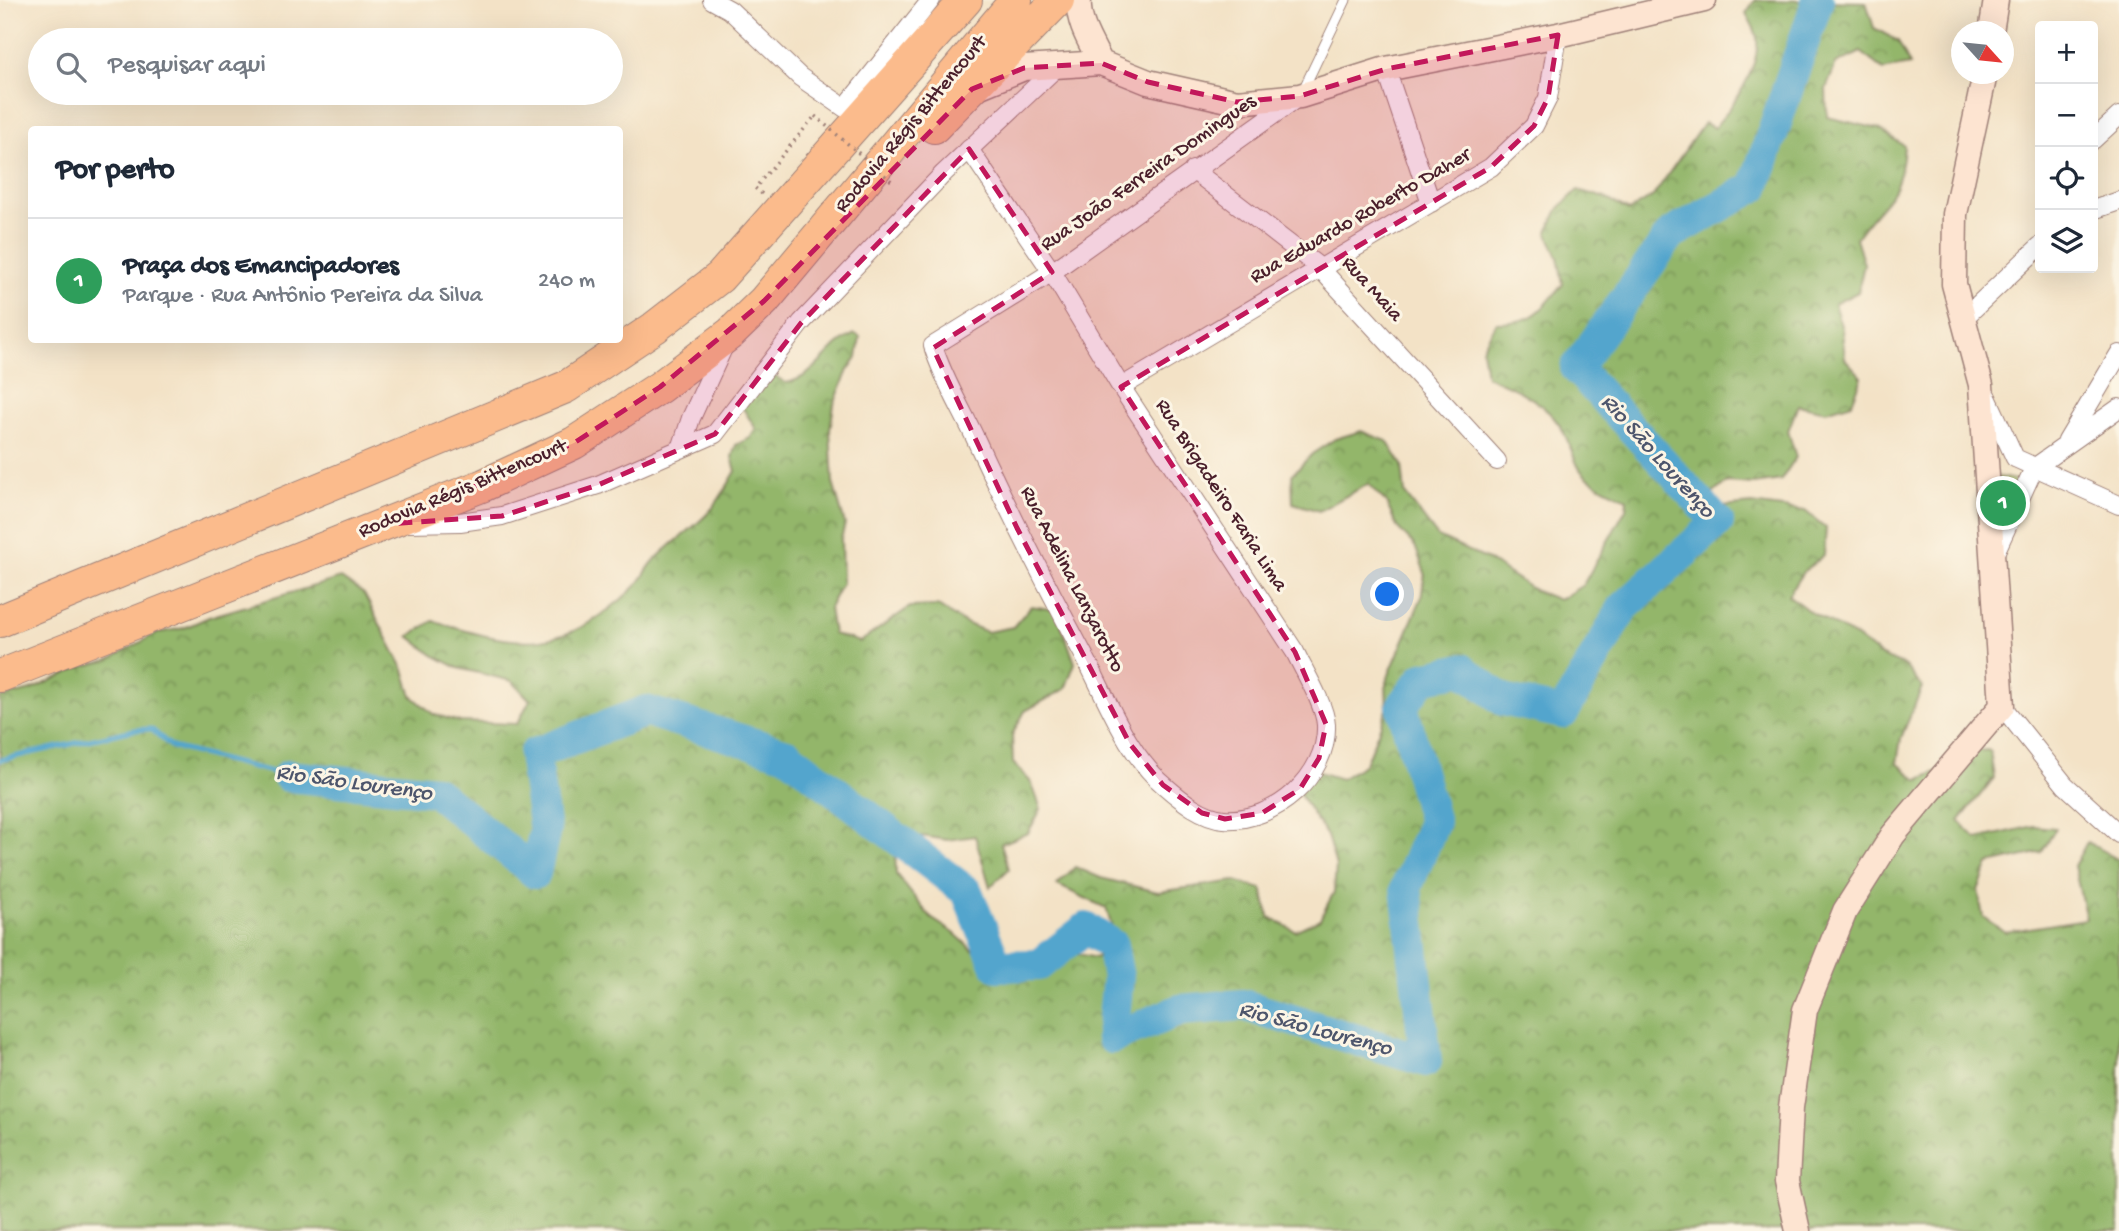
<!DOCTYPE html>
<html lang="pt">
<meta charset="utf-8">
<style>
body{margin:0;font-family:"Gochi Hand",sans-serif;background:#f6f6f7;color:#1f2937}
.controls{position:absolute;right:21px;top:21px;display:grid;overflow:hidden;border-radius:7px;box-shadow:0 7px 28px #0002}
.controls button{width:63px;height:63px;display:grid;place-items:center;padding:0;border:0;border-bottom:2px solid #e0e1e3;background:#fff;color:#1f2937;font:35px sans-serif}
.compass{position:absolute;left:1951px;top:21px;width:63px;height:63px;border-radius:50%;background:#fff;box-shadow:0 7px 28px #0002;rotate:117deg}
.you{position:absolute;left:1388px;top:595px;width:24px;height:24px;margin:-18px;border:5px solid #fff;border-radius:50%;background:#1a73e8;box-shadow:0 0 0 10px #1a73e833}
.badge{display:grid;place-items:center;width:46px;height:46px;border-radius:50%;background:#c8321e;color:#fff;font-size:23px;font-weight:700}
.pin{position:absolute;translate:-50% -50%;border:4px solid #fff;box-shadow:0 2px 7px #0006}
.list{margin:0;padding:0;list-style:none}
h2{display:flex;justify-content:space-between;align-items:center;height:91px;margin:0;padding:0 28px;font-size:30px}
h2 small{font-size:23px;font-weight:400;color:#747a83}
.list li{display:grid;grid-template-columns:46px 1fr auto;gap:21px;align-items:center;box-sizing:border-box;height:126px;padding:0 28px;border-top:2px solid #e0e1e3}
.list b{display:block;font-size:26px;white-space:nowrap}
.list p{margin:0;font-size:23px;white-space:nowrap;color:#747a83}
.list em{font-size:23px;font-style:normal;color:#747a83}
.icon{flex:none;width:38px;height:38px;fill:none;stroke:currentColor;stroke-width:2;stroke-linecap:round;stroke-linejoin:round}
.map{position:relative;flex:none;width:2119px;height:1231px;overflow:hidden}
.search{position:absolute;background:#fff;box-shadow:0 7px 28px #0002;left:28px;top:28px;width:595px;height:77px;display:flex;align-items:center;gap:18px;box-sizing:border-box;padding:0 24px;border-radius:38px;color:#747a83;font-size:26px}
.panel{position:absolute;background:#fff;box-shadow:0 7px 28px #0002;left:28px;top:126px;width:595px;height:217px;border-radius:7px}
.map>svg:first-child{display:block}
</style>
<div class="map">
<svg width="2119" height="1231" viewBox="0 0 2119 1231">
<defs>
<pattern id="forest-crowns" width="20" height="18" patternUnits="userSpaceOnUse" patternTransform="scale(1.75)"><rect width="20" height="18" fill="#93b66a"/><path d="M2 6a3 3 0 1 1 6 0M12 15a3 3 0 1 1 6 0" fill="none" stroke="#7a9357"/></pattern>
</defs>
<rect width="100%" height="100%" fill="#fcf5e5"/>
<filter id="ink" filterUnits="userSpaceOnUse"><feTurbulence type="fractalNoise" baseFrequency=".0143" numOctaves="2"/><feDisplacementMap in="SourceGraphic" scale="14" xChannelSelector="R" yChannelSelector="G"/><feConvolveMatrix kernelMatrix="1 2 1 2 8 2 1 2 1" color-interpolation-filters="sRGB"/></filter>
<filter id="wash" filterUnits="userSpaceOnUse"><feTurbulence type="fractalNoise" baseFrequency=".00686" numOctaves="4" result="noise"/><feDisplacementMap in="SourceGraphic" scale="28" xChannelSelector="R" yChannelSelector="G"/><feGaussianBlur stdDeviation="1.57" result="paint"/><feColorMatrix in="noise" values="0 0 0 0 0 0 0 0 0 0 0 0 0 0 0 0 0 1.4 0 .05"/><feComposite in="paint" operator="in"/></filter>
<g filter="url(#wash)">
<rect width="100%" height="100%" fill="#f3e2c6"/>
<!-- forest -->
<path fill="url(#forest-crowns)" stroke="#6e6a4a" stroke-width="2" d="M1755 0 1866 2 1874 28 1898 41 1910 65 1883 70 1861 52 1836 64 1826 89 1827 117 1879 129 1904 146C1900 202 1884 196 1856 238L1864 264 1858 292 1834 304 1842 329 1845 359 1862 377 1852 403 1826 411 1798 405 1788 431 1796 457 1781 480 1754 484 1727 482 1706 499 1723 507 1752 504 1805 511 1826 528 1824 555 1803 572 1788 595 1810 612 1858 638 1879 655 1905 666 1922 687 1901 738 1897 763 1918 780 1943 769 1962 751 1990 750 1994 778 1959 821 1977 839 2034 826 2056 828 2042 852 1989 864 1978 890 1983 917 2005 932 2086 919 2074 866 2087 842 2119 860V1231H0V698L31 690 81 667 109 660 157 633 184 628 209 617 341 578 364 594 404 670 412 696 433 714 460 722 517 724 530 700 512 681 458 668 433 655 409 636 433 621C522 649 562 655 634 588 642 581 646 570 653 562 670 543 693 530 710 511 720 500 728 484 736 471L732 457 736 445 750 438 756 429 739 402 748 385 773 375 786 383C818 377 827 345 855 334L860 337 857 358 848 370 834 404 830 430 833 483 845 524 841 539 842 583 829 608 833 634 860 642 910 607 938 606 961 621 987 632 1013 627 1031 606 1056 610 1075 663 1065 689 1025 711 1012 735 1013 763 1031 782 1041 809 1028 833 1001 844 1009 869 990 887 975 836 947 840 922 836 895 846 896 874 931 918 954 933 994 969 1019 961 1043 946 1096 958 1114 934 1106 908 1057 885 1075 867 1101 878 1158 892 1235 881 1262 889 1269 917 1295 931 1320 919 1334 892 1336 866 1327 836 1296 789 1315 771 1341 779 1365 764 1387 710 1386 682 1421 599 1425 573 1415 546 1397 527 1386 502 1368 484 1319 511 1293 503 1292 475 1312 454 1335 439 1361 431 1387 441 1402 465 1405 494 1438 537 1488 560 1534 590 1559 600 1583 585 1626 509 1627 499C1612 492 1586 482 1578 466 1570 449 1567 433 1554 418 1536 397 1512 387 1486 376L1482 349 1496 323C1535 322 1538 314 1563 284L1558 257 1547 232 1559 208 1578 190 1605 198 1629 211 1653 196 1704 123 1714 128C1732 107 1760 69 1757 39 1757 31 1749 20 1746 13Z"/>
<!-- green -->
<path fill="#bad57a" stroke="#827a52" stroke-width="2" d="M1997 477 2016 480 1999 526Z"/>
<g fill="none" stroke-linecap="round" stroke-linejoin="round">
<!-- stream -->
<path stroke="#52a5cd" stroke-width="5" d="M0 760 134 730 151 729 172 747 288 776"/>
<!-- river -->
<path stroke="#52a5cd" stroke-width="32" d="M288 776 435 791 535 873 545 830 534 754 646 711 787 754 967 892 997 966 1039 965 1086 928 1112 945 1118 977 1112 1038 1180 1010 1243 1005 1426 1061 1406 888 1434 822 1402 706 1423 678 1462 669 1503 700 1563 713 1623 608 1718 522 1576 368 1671 234 1754 187 1818 0"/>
</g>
</g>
<g filter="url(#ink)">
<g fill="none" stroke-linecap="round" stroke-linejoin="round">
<defs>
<path id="lane" d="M1303 90 1346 0"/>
<path id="street" d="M712 0 730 10 800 77 845 108 931 0
M1386 69 1431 203
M2093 140 2119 116
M969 149 1052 272 1121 387 1295 652C1304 671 1325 705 1326 725 1328 776 1274 823 1224 819 1202 817 1181 800 1165 786 1129 756 1110 706 1089 665 1050 592 1012 518 977 442 963 411 943 379 933 346L1052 272 1297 98
M1193 170 1319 267 1497 461
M2093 210 2119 201
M1963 319 2040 246
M1121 387 1491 167 1534 126 1548 98 1558 35
M1986 395 2015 458
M2067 441 2119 354
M681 449 691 418 724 346
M2015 458 2119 505
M409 523 460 522 502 516 598 485 715 434 801 323 944 173 1060 64
M1994 555 2034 468 2119 408
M2002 706 2065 785 2119 834"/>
<path id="secondary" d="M1079 0C1077 22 1091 43 1101 63
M1991 32 1996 0
M978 87 1024 68 1101 63 1148 82 1237 102 1300 96 1386 69 1558 35 1704 0
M1798 1231 1787 1181 1791 1107 1805 1010 1845 911 1893 835 2002 706 1981 385 1954 284 1955 214 1985 74"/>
<path id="highway" d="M934 127 1058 0
M0 621 566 387 654 328 720 277 966 0
M0 676 484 485 574 443 660 387 731 333 764 301 1016 0"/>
</defs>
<!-- lane casing -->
<use href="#lane" stroke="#9e8078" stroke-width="11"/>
<!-- street casing -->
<use href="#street" stroke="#9e8078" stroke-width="20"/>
<!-- secondary casing -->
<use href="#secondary" stroke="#9e8078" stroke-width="27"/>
<!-- highway casing -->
<use href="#highway" stroke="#9e8078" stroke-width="34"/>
<!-- path -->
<path stroke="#9e8078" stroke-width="3.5" stroke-dasharray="2 5" stroke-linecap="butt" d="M762 194 755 188 815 116"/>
<!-- lane -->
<use href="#lane" stroke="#fff" stroke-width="9"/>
<!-- street -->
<use href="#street" stroke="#fff" stroke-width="18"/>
<!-- secondary -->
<use href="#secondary" stroke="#fde4d1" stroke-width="24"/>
<!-- highway -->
<use href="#highway" stroke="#fbbb8c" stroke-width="32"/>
<!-- path-bridge -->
<path stroke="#9e8078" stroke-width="3.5" stroke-dasharray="2 5" stroke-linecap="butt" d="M815 116 895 184"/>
</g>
</g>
<!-- marked area -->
<path fill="#c2185b" fill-opacity="0.2" stroke="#c2185b" stroke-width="5" stroke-dasharray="14 9" stroke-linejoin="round" d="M1558 35 1548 98 1534 126 1491 167 1121 387 1295 652 1326 724 1319 758 1300 789 1262 813 1225 819 1202 813 1163 785 1130 744 1017 528 933 348 1052 272 969 149 801 323 715 434 598 485 502 516 388 524 574 443 660 387 764 301 972 89 1024 68 1101 63 1148 82 1237 102 1300 96 1386 69Z"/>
<g text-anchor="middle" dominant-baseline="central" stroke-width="6" stroke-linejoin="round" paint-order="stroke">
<!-- street labels -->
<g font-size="21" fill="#4a1f2b" stroke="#fcf5e5">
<text transform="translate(912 125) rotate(-50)">Rodovia Régis Bittencourt</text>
<text transform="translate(1149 174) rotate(-35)">Rua João Ferreira Domingues</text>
<text transform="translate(1361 217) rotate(-30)">Rua Eduardo Roberto Daher</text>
<text transform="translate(1371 290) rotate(48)">Rua Maia</text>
<text transform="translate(463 490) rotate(-23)">Rodovia Régis Bittencourt</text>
<text transform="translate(1220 496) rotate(57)">Rua Brigadeiro Faria Lima</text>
<text transform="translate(1071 580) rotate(63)">Rua Adelina Lanzarotto</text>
</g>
<!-- water labels -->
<g font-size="23" font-style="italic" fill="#4d556c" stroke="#fcf5e5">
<text transform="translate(1657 457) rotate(48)">Rio São Lourenço</text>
<text transform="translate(354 784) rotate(8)">Rio São Lourenço</text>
<text transform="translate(1315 1030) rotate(15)">Rio São Lourenço</text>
</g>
</g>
</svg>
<div class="controls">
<button>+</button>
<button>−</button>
<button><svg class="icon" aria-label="locate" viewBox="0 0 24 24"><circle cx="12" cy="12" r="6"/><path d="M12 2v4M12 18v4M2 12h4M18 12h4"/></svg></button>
<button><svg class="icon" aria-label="layers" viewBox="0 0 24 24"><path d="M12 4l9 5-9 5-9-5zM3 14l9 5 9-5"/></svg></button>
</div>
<svg class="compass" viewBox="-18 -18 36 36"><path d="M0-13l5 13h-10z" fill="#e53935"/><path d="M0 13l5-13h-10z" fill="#747a83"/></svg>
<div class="you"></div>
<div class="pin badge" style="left:2003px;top:503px;background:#2e9e5b">1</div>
<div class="search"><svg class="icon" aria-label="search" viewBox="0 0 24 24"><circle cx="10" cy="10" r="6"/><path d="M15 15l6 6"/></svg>Pesquisar aqui</div>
<section class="panel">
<h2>Por perto<small></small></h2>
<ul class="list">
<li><span class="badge" style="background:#2e9e5b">1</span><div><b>Praça dos Emancipadores</b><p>Parque · Rua Antônio Pereira da Silva</p></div><em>240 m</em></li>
</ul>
</section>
</div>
